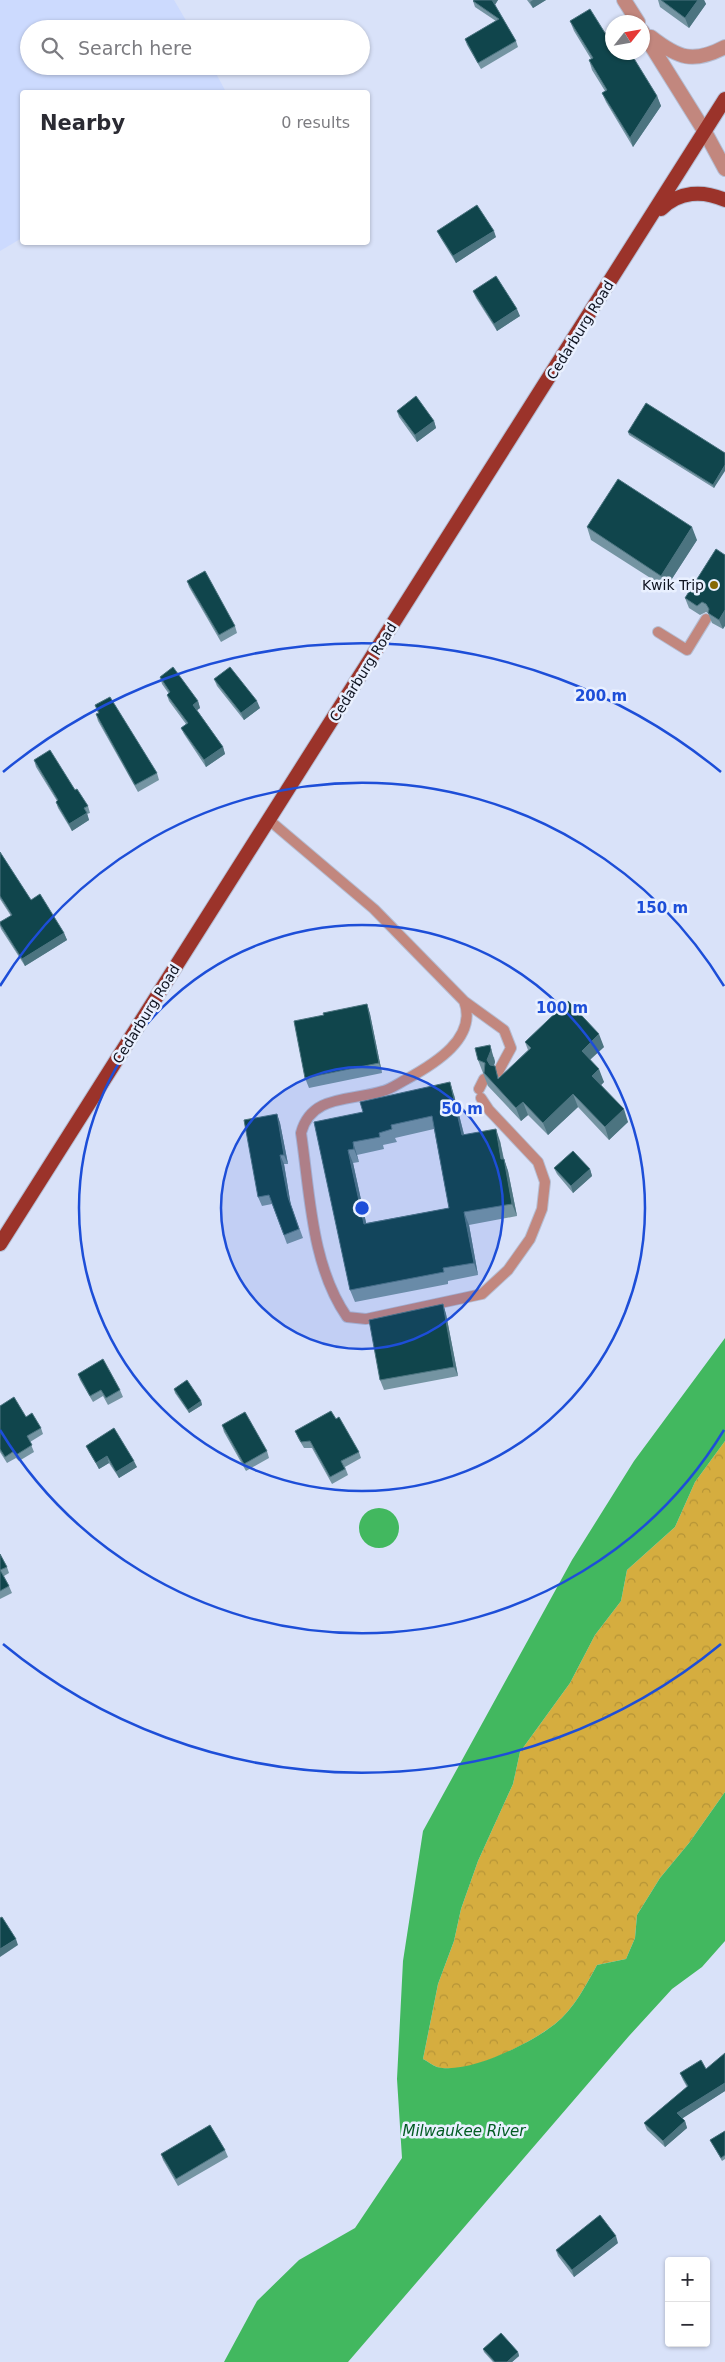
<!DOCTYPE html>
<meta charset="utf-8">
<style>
body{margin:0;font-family:"DejaVu Sans",sans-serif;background:#f7f7f7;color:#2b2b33}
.controls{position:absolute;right:15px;bottom:15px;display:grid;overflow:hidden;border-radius:5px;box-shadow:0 1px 4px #0004}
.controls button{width:45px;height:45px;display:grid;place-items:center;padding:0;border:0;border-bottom:1px solid #e1e1e2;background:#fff;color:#2b2b33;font:25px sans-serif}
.compass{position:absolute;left:605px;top:15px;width:45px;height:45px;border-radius:50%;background:#fff;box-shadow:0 1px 4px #0004;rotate:59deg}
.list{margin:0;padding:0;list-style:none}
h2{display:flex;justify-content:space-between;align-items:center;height:65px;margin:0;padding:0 20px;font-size:21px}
h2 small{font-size:16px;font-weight:400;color:#7c7c81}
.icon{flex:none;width:28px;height:28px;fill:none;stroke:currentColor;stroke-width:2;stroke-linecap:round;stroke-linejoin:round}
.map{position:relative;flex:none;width:725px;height:2362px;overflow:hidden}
.search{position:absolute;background:#fff;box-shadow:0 1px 4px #0004;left:20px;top:20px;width:350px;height:55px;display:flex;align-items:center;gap:12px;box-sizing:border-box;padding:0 18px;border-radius:28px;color:#7c7c81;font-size:19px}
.panel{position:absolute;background:#fff;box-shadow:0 1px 4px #0004;left:20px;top:90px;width:350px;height:155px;border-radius:5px}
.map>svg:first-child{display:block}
</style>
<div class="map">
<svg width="725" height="2362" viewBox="0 0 725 2362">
<defs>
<pattern id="forest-crowns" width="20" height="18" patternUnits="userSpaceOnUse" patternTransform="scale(1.25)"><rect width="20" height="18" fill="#d5ad3f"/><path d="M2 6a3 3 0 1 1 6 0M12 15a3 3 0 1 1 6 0" fill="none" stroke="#b69437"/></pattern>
</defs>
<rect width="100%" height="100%" fill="#d9e2f9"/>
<!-- built -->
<path fill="#ccdafe" d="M0 0H174L191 29H29V66H212L226 92H22V238L0 251Z"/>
<!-- forest -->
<path fill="url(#forest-crowns)" d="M725 1441V1792L689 1843 660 1878 637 1915 635 1938 626 1959 597 1965C586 1985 574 2009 555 2024 531 2043 468 2076 437 2067 432 2065 427 2061 423 2059L438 1984 454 1941 461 1909 478 1861 513 1784 520 1752 570 1683 595 1635 621 1601 627 1570 675 1527 695 1482Z"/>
<!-- water -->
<path fill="#42b85f" d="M725 1338V1441L695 1482 675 1527 627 1570 621 1601 595 1635 570 1683 520 1752 513 1784 478 1861 461 1909 454 1941 438 1984 423 2059C427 2061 432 2065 437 2067 468 2075 531 2043 555 2024 574 2009 586 1985 597 1965L626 1959 635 1938 637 1915 660 1878 689 1843 725 1792V1941L702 1967 672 1989 629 2036 348 2362H224L257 2301 299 2260 355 2228 402 2158 397 2079 403 1961 423 1831 572 1560 634 1461Z
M359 1528a20 20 0 1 1 40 0a20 20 0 1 1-40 0Z"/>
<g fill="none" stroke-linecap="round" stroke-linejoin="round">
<defs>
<path id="service" d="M658 632 687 650 706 619
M269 820 374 909 464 1001
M479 1089 484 1079
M481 1098 489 1110 538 1162 545 1182 542 1209 530 1239 508 1270 482 1294 366 1319 347 1317C311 1265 310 1193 301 1133 311 1094 352 1101 383 1091 391 1089 399 1083 407 1079 434 1064 478 1038 464 1001L504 1030 511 1048 498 1072"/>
<path id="minor" d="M705 132 725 169"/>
<path id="tertiary" d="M624 0 638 22
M642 31 705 132
M651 37C678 58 693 64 725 47"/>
<path id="primary" d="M661 209C679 191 703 190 725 200
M0 1244 725 99"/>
</defs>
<!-- service casing -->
<use href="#service" stroke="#b5bdd2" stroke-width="12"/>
<!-- minor casing -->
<use href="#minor" stroke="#b5bdd2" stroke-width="16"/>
<!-- tertiary casing -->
<use href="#tertiary" stroke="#b5bdd2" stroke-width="16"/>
<!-- primary casing -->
<use href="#primary" stroke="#b5bdd2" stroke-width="16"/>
<!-- service -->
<use href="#service" stroke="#c2877e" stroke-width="10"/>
<!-- minor -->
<use href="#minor" stroke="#c2877e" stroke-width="14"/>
<!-- tertiary -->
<use href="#tertiary" stroke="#c2877e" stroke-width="14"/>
<!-- primary -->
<use href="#primary" stroke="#9b332a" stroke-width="14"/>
</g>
<!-- wall -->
<path fill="#7494a2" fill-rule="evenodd" d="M474 0H498L495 5 516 41 518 47 481 69 467 45 465 39 496 21 475 7 473 1Z
M527 0H546L533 8Z
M658 0H704L706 4 689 28 660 7Z
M570 21 605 33 612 52 657 96 661 106 633 147 606 102 602 93 605 91 592 70 589 60 591 59 574 31Z
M437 231 496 237 456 263 440 237Z
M473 291 520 316 497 331 476 298Z
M397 411 434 421 436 428 417 442 399 417Z
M628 432 725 453 714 488 629 435Z
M587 527 697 540 666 588 591 540Z
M716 549 723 629 712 623 708 613 706 612 700 615 689 608 685 598Z
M187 581 235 626 237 633 221 642 189 587Z
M160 677 198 701 200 708 197 710 223 747 225 754 206 767 184 734 181 728 186 724 169 701 167 695 169 694 162 684Z
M214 679 260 708 244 720 217 686Z
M95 705 157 773 159 780 138 792 98 721 96 714 98 713Z
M34 760 75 790 88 806 90 813 87 814 89 820 72 831 58 808 56 802 57 801 36 767Z
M0 852 31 900 64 933 67 940 25 966 1 929 0 926V924L11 916 0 899Z
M367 1004 370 1014 382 1073 309 1088 305 1078 324 1015Z
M525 1042 604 1047 590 1060 604 1082 601 1085 628 1122 609 1140 578 1107 548 1135 528 1115 521 1121 488 1086 478 1060 494 1057 495 1062 494 1066 499 1078 528 1050Z
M454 1095 464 1134 500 1141 504 1159 508 1171 517 1216 469 1225 478 1275 448 1281V1284L355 1302 350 1290 314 1122ZM434 1129 449 1208 366 1223 353 1163 359 1162 357 1155 384 1149 383 1145 397 1142 395 1138Z
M277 1114 280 1123 288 1164H284L291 1206 303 1238 287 1244 272 1204 262 1206 258 1197Z
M554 1168 590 1169 592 1176 573 1193 557 1174Z
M443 1304 446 1314 458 1376 384 1390 380 1380Z
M78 1374 120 1390 123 1397 108 1405 103 1396 93 1402 80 1380Z
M174 1389 201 1401 202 1405 189 1413 175 1393Z
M0 1406 26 1417 41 1428 43 1434 30 1442 34 1452 19 1461 16 1458 7 1463 0 1452Z
M222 1425 267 1451 269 1458 246 1471 224 1432Z
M295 1431 359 1452 361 1458 345 1467 348 1475 332 1484 312 1448H304L298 1438Z
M86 1446 137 1467 119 1478 109 1463 99 1469 89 1452Z
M0 1554 7 1567 9 1573 4 1576 9 1586 12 1593 0 1599Z
M706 2069 725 2091 682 2118 685 2121 687 2128 665 2147 647 2130 644 2123 687 2087 683 2080 680 2073Z
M725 2131V2159L722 2161 710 2140Z
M225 2150 228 2157 178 2186 163 2160 161 2154Z
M618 2243 574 2277 558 2256 556 2250Z
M483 2349 518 2352 519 2356 512 2362H493L484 2352Z"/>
<!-- shaded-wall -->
<path fill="#4c7480" d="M492 0H498L494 6Z
M533 0H546L533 8 530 2Z
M698 0H704L706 4 689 28 685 18Z
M657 96 661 106 633 147 630 138Z
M494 231 496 237 456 263 453 256Z
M517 309 520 316 497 331 494 324Z
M434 421 436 428 417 442 415 435Z
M725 465V471L714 488 713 485Z
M692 527 697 540 666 588 661 576Z
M725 610V626L723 629 719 620Z
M198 701 200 708 196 711 193 705Z
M257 701 260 708 244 720 241 713Z
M223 747 225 754 206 767 204 760Z
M87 813 89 820 72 831 69 824Z
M64 933 67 940 25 966 22 959Z
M367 1004 370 1014 382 1073 379 1063Z
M599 1034 604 1047 586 1063 582 1051Z
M490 1045 495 1062 491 1073 487 1060Z
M599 1069 604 1082 597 1089 592 1076Z
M450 1082 454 1095 467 1147 462 1135Z
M573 1094 578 1107 548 1135 543 1123Z
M523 1102 528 1115 521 1121 516 1108Z
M624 1109 628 1122 609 1140 605 1127Z
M277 1114 280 1123 288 1164 284 1155Z
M496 1129 500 1141 506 1172 501 1159Z
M353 1142 357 1155 359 1162 354 1149Z
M348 1150 353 1163 369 1236 364 1224Z
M280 1155 284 1164 291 1206 303 1238 288 1197Z
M504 1159 508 1171 517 1216 512 1204Z
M590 1169 592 1176 573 1193 571 1186Z
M464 1212 469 1225 478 1275 474 1263Z
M443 1304 446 1314 458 1376 454 1367Z
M201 1401 202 1405 189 1413 188 1410Z
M107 1456 109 1463 99 1469 96 1463Z
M134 1461 137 1467 119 1478 116 1472Z
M16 1939 18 1945 0 1957V1949Z
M725 2083V2091L680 2120 677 2113Z
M685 2121 687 2128 665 2147 663 2141Z
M616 2236 618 2243 574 2277 572 2270Z
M518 2352 519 2356 512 2362H507Z"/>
<!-- building -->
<path fill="#10454c" stroke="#4c7480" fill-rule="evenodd" d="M474 0H492L516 41 478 63 465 39 499 19 473 1Z
M661 0H698L685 18Z
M590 9 605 33 609 31 612 37V52H630L657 96 630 138 602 93 607 90 589 60 593 58 570 21Z
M477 205 494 231 453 256 437 231Z
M496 276 517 309 494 324 473 291Z
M416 396 434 421 415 435 397 411Z
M646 403 725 453V465L713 485 628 432Z
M618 479 692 527 661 576 587 527Z
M716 549 725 555V610L719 620 708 613 709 609 706 604 702 602 697 606 685 598Z
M205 571 235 626 219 635 187 581Z
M173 667 198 701 193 705 223 747 204 760 181 728 188 723 167 695 170 692 160 677Z
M230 667 257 701 241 713 214 679Z
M110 697 157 773 135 785 96 714 99 713 95 705Z
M50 750 75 790 77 789 88 806 84 808 87 813 69 824 56 802 58 800 34 760Z
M0 852 31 900 40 894 64 933 22 959 0 924V922L12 915 0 896Z
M568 1001 599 1034 582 1051 599 1069 592 1076 624 1109 605 1127 573 1094 543 1123 523 1102 516 1108 484 1073 485 1063 478 1060 475 1048 490 1045 491 1050 487 1060 490 1065 495 1066 498 1079 531 1048 525 1042Z
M367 1004 379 1063 305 1078 294 1021 324 1015 323 1013Z
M450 1082 462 1135 496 1129 501 1159H504L512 1204 464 1212 474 1263 443 1268 444 1272 350 1290 314 1122 363 1112 360 1102ZM432 1116 449 1208 364 1224 348 1150 354 1149 353 1142 380 1137 379 1133 392 1129 391 1125Z
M277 1114 284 1155H280L288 1197 299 1229 284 1235 269 1195 258 1197 244 1120Z
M573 1151 590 1169 571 1186 554 1168Z
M443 1304 454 1367 380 1380 369 1320Z
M103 1359 120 1390 106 1398 101 1390 90 1396 78 1374Z
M187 1380 201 1401 188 1410 174 1389Z
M14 1397 26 1417 32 1413 41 1428 27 1436 32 1445 16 1455 14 1451 5 1457 0 1449V1406Z
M331 1411 336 1419 339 1417 359 1452 341 1461 345 1469 330 1477 310 1441 301 1442 295 1431Z
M245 1412 267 1451 244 1464 222 1425Z
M114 1428 134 1461 116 1472 107 1456 96 1463 86 1446Z
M0 1554 7 1567 0 1570Z
M0 1570 9 1586 0 1591Z
M2 1917 16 1939 0 1949V1918Z
M725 2053V2083L677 2113 685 2121 663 2141 644 2123 688 2086 680 2073 701 2060 706 2069Z
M210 2125 225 2150 176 2179 161 2154Z
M725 2131V2155L721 2158 710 2140Z
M600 2215 616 2236 572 2270 556 2250Z
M501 2333 518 2352 507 2362H495L483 2349Z"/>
<!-- distance rings -->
<circle cx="362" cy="1208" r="141" fill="#1d4ed8" fill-opacity=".12"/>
<g fill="none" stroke="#1d4ed8" stroke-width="2.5">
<circle cx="362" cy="1208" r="141"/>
<circle cx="362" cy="1208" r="283"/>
<path d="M724 1430A424 424 0 0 1 0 1430M0 986A424 424 0 0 1 724 986"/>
<path d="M721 1644A565 565 0 0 1 3 1644M3 772A565 565 0 0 1 721 772"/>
</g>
<!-- markers -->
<circle fill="#876905" stroke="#e9f0ff" stroke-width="2" cx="714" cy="585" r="5"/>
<g text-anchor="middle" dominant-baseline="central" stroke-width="5" stroke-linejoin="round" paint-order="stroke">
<!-- street labels -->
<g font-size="14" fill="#0f1320" stroke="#e9f0ff">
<text transform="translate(580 330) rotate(-58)">Cedarburg Road</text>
<text transform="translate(363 672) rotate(-58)">Cedarburg Road</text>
<text transform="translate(146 1014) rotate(-58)">Cedarburg Road</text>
</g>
<!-- poi labels -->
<g font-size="14" fill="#0f1320" stroke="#e9f0ff" text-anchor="end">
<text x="704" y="585">Kwik Trip</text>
</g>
<!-- water labels -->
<g font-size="15" font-style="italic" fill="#035c23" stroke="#e9f0ff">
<text x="464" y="2131">Milwaukee River</text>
</g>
</g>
<circle cx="362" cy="1208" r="8" fill="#1d4ed8" stroke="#e9f0ff" stroke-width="2.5"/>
<g font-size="15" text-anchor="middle" font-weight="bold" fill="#1d4ed8" stroke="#e9f0ff" stroke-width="5" stroke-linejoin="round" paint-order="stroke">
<text x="601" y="701">200 m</text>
<text x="662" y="913">150 m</text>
<text x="562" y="1013">100 m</text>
<text x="462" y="1114">50 m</text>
</g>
</svg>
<div class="controls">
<button>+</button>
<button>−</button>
</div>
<svg class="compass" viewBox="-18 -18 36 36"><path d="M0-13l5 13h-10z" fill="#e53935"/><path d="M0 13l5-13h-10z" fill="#7c7c81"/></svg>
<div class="search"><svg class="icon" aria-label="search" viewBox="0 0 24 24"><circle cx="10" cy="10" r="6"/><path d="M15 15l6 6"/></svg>Search here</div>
<section class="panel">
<h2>Nearby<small>0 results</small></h2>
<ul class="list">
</ul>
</section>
</div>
